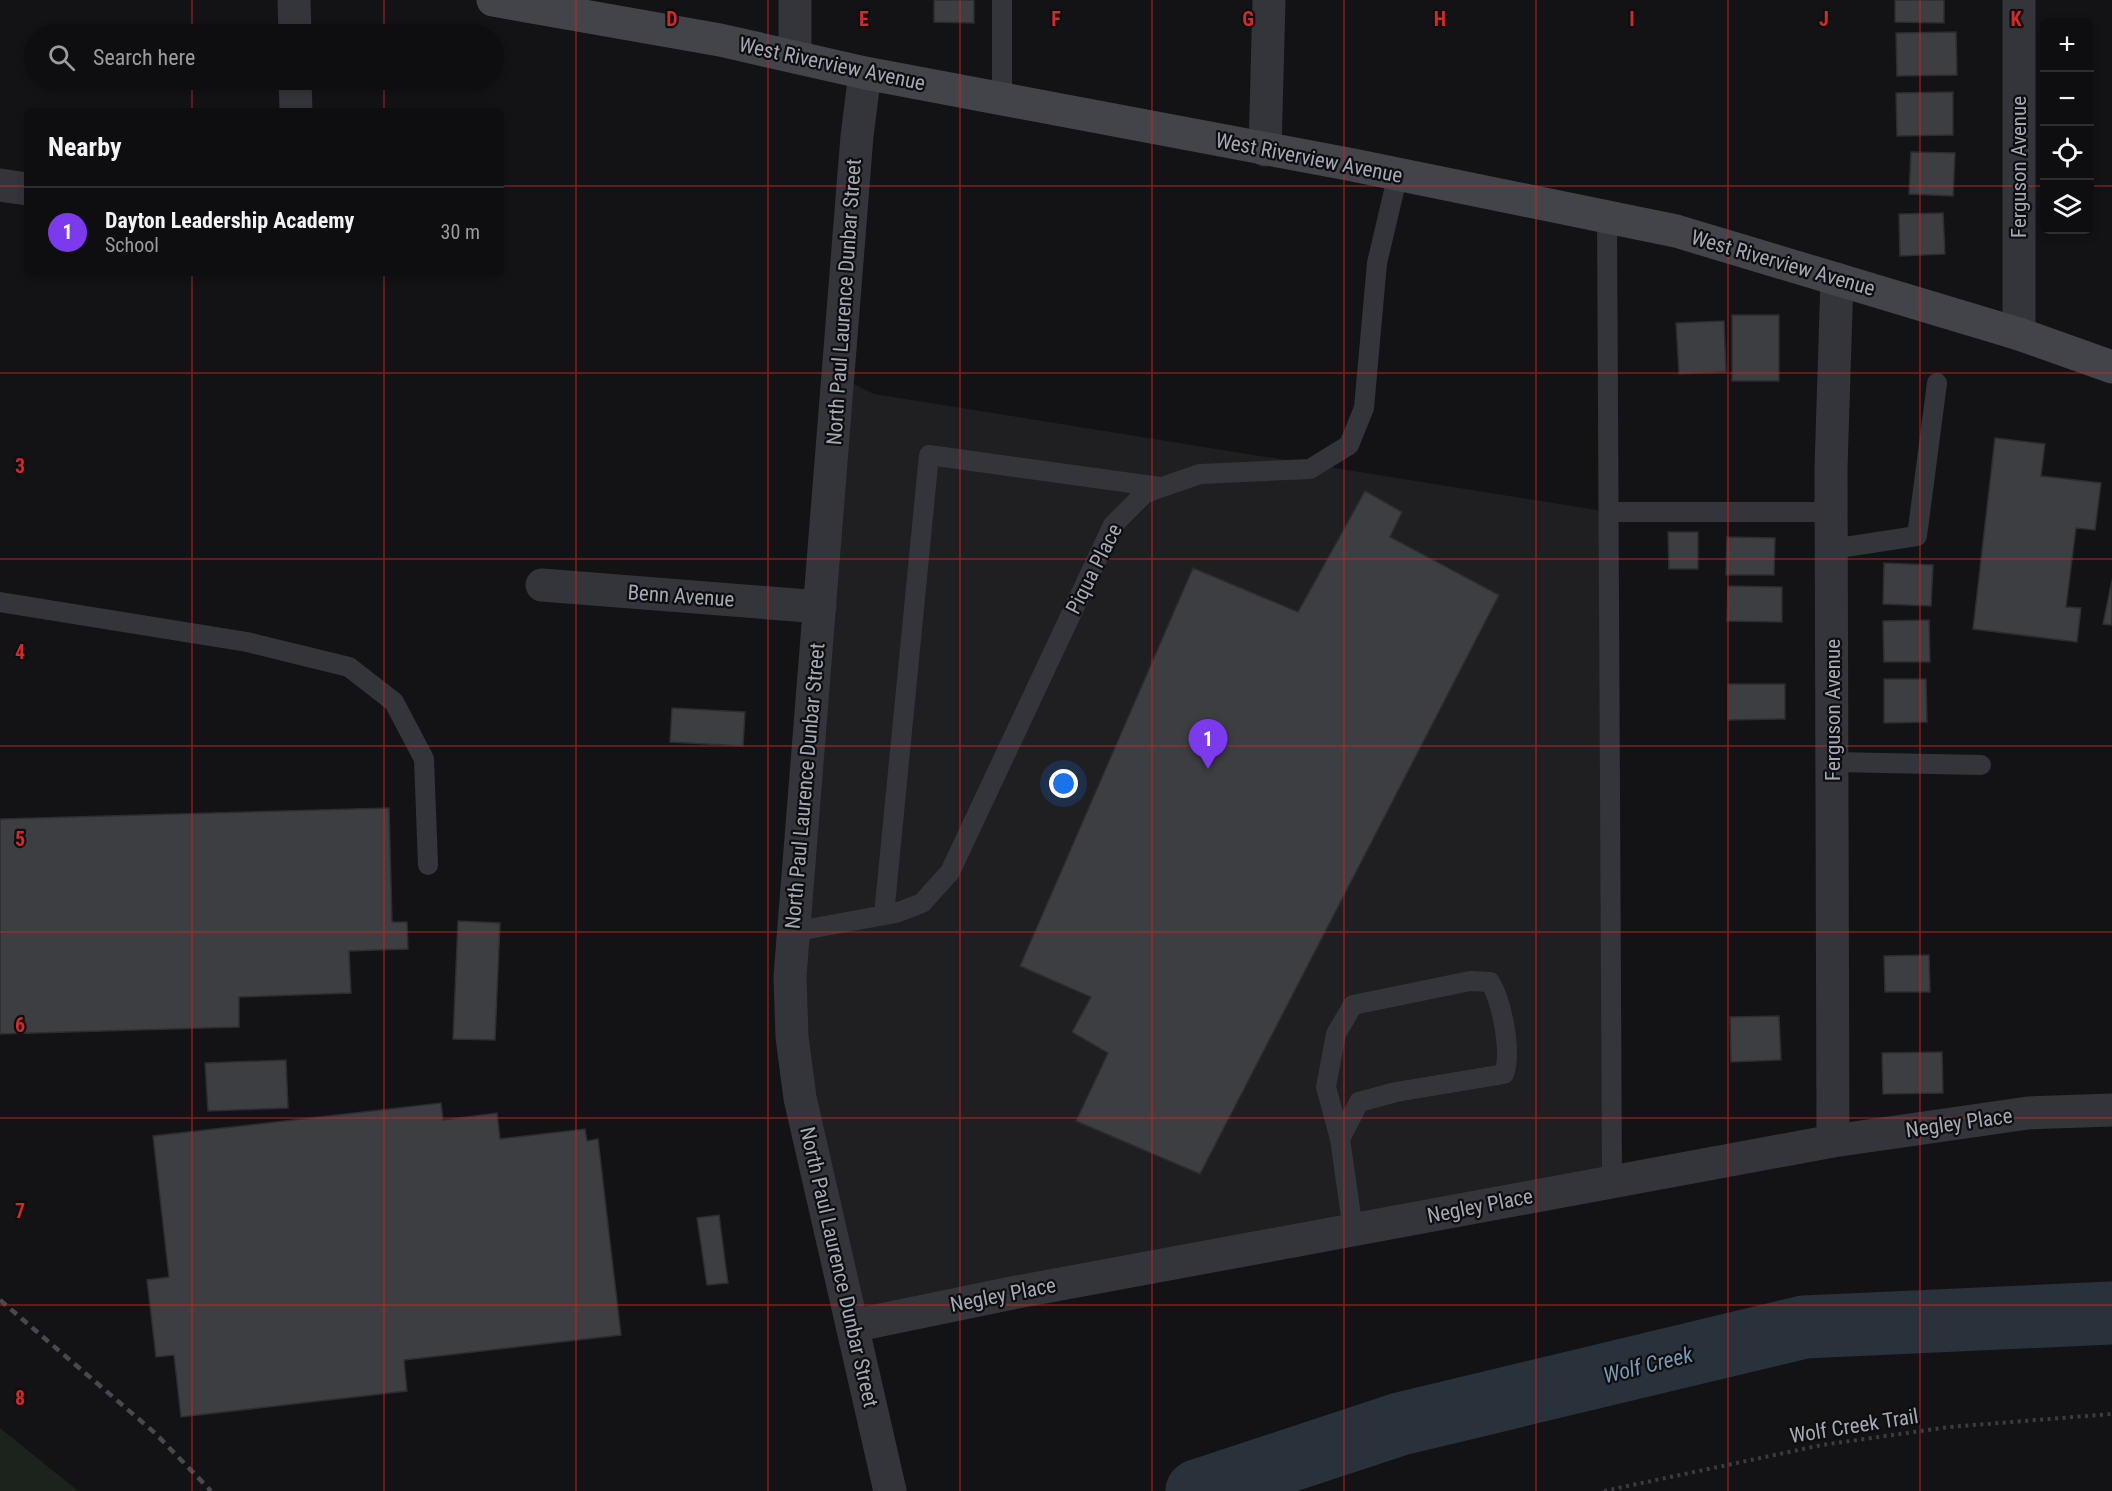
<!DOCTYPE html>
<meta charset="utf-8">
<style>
body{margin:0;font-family:"Roboto Condensed",sans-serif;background:#171719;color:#f1f3f6}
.controls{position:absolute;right:18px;top:18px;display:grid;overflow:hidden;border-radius:9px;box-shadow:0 3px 9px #0003}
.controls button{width:54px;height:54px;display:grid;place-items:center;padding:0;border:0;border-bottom:2px solid #2e2e30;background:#0e0e10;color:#f1f3f6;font:30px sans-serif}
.you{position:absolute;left:1064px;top:784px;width:21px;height:21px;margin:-15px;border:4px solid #fff;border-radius:50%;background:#1a73e8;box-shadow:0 0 0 9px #1a73e833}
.badge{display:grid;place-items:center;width:39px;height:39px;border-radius:50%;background:#7c3aed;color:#fff;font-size:20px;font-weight:700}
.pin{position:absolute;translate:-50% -50px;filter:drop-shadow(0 2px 3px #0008)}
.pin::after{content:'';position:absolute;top:32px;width:21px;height:18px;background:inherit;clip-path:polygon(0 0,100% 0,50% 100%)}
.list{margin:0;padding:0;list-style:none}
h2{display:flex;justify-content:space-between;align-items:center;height:78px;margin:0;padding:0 24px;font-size:26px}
h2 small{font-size:20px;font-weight:400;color:#9b9c9f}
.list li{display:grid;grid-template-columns:39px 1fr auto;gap:18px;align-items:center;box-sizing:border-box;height:90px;padding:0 24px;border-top:2px solid #2e2e30}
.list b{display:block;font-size:22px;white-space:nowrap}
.list p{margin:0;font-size:20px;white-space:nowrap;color:#9b9c9f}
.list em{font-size:20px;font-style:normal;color:#9b9c9f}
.icon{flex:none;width:33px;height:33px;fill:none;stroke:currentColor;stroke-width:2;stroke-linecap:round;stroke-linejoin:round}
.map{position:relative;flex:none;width:2112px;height:1491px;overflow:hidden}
.search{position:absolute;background:#0e0e10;box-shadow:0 3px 9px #0003;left:24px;top:24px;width:480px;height:66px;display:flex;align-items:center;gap:15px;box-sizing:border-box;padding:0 21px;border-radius:33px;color:#9b9c9f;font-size:22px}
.panel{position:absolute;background:#0e0e10;box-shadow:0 3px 9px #0003;left:24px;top:108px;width:480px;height:168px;border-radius:9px}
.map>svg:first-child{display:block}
</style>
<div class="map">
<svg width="2112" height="1491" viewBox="0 0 2112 1491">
<rect width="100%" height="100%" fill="#131315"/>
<!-- built -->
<path fill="#1f1f22" d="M839 377 874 394 1609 512 1612 1181 852 1326 792 1037Z"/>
<!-- green -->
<path fill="#1b231c" d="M0 1428 78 1491H0Z"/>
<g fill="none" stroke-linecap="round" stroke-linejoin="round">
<!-- river -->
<path stroke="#29323a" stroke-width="63" d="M1197 1491 1400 1424 1804 1327 2112 1313"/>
</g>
<!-- building -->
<path fill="#3d3e42" stroke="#2d2d31" stroke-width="1.5" d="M934 0H974V23L934 22Z
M1895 0H1944V23L1895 22Z
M1956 32 1957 75 1897 76 1896 33Z
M1953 92V135L1897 136 1896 93Z
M1911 152 1955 153 1953 196 1909 194Z
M1943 213 1945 254 1900 256 1899 214Z
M1732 315H1779V381H1732Z
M1724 321 1726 372 1679 374 1676 323Z
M1995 438 2045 444 2041 476 2101 483 2095 530 2076 528 2066 607 2081 608 2077 642 1973 629Z
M1365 491 1402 512 1390 537 1499 595 1200 1174 1076 1121 1108 1053 1072 1032 1091 997 1020 966 1193 568 1298 612Z
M1668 532H1698V569H1669Z
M1727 537 1775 538 1774 575H1726Z
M1884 563 1933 565 1931 606 1883 604Z
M2112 580V625L2103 624Z
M1728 586 1782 587V622L1727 621Z
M1929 620 1930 662H1884L1883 621Z
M1884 679H1926L1927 722 1884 723Z
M1728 684H1785V719L1728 720Z
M672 708 745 712 743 746 670 742Z
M389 808 392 922H407L408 949 349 951 351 993 239 997V1027L0 1034V819Z
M458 921 500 923 495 1040 453 1039Z
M1929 955 1930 992H1885L1884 956Z
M1779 1016 1781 1060 1731 1062 1730 1017Z
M1942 1052 1943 1093 1883 1094 1882 1053Z
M286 1060 288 1108 208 1111 205 1063Z
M441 1103 443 1120 497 1113 500 1139 585 1129 587 1141 598 1139 621 1335 404 1360 407 1391 181 1417 174 1355 156 1357 147 1280 169 1277 153 1136Z
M719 1215 728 1283 707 1285 697 1218Z"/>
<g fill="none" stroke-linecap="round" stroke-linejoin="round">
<!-- path -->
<path stroke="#3a3c41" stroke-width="4" stroke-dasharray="3 4.5" stroke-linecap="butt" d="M1604 1491 1822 1445 1949 1427 2112 1414"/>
<!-- lane -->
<path stroke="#34353a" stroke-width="20" d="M1002 0V99
M1607 216 1612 1181
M1609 512H1832
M1832 549 1917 536 1937 383
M0 602 247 642 349 667 394 702 424 759 428 865
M1833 762 1981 765
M884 915 929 455 1160 487
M792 932 896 913 922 903 950 872 1113 525 1145 493 1200 474 1310 469 1349 445 1364 408 1377 263 1398 174
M1340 1139 1359 1102 1396 1092 1504 1074C1512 1053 1502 1001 1490 982L1470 981 1353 1005 1336 1034 1326 1087 1340 1139 1353 1230"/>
<!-- street -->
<path stroke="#34353a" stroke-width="33" d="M294 0 295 34
M2019 0V334
M795 57V0
M865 73 857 136 790 976 792 1037 800 1098 890 1491
M295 80 296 111
M1265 150 1269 0
M0 185 27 189
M542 585 820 607
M1833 1141 1831 468 1837 279
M852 1326 1012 1293 1833 1141 2028 1113 2112 1110"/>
<!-- secondary -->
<path stroke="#42444a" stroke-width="33" d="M493 0 720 40 865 73 1353 165 1676 231 2019 334 2112 367"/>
<!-- rail -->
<path stroke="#47494f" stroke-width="4.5" stroke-dasharray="8 6" stroke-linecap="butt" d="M0 1300 155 1433 211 1491"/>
</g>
<!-- grid -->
<path fill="none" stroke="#d62828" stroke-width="1.5" stroke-opacity="0.55" d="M192 0V34M384 0V34M576 0V1491M768 0V1491M960 0V1491M1152 0V1491M1344 0V1491M1536 0V1491M1728 0V1491M1920 0V1491M192 80V111M384 80V111M0 186H27M501 186H2044M2090 186H2112M192 273V1491M384 273V1491M0 373H2112M0 559H2112M0 746H2112M0 932H2112M0 1118H2112M0 1305H2112"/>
<g text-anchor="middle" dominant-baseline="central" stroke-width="4.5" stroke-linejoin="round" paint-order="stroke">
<!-- street labels -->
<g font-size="21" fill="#a4a9b6" stroke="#0e0e10">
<text transform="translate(832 64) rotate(12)">West Riverview Avenue</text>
<text transform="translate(1309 158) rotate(11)">West Riverview Avenue</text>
<text transform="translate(2019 167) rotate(-90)">Ferguson Avenue</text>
<text transform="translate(1783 263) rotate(16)">West Riverview Avenue</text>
<text transform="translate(844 302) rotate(-86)">North Paul Laurence Dunbar Street</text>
<text transform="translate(1094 569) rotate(-63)">Piqua Place</text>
<text transform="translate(681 596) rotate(4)">Benn Avenue</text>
<text transform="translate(1833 710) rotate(-90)">Ferguson Avenue</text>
<text transform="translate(805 786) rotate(-85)">North Paul Laurence Dunbar Street</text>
<text transform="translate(1959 1123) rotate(-8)">Negley Place</text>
<text transform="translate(1480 1206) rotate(-11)">Negley Place</text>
<text transform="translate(839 1267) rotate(77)">North Paul Laurence Dunbar Street</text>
<text transform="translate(1003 1295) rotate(-11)">Negley Place</text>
<text transform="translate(1854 1426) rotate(-9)">Wolf Creek Trail</text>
</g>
<!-- water labels -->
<g font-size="22" font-style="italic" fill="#7898b4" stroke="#0e0e10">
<text transform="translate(1648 1365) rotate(-14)">Wolf Creek</text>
</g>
</g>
<g font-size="20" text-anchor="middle" font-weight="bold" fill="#d62828" stroke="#0e0e10" stroke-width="4.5" stroke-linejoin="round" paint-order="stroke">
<text x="672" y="26">D</text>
<text x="864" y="26">E</text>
<text x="1056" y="26">F</text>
<text x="1248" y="26">G</text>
<text x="1440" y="26">H</text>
<text x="1632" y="26">I</text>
<text x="1824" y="26">J</text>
<text x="2016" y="26">K</text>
<text x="20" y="473">3</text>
<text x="20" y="659">4</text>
<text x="20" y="846">5</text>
<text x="20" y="1032">6</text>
<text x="20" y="1218">7</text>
<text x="20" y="1405">8</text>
</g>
</svg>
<div class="controls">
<button>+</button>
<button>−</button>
<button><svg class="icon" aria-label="locate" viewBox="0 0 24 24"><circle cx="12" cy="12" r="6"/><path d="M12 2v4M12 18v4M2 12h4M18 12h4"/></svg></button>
<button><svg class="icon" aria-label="layers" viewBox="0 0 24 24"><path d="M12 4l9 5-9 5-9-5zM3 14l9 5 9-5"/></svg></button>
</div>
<div class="you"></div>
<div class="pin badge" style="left:1208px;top:769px">1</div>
<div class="search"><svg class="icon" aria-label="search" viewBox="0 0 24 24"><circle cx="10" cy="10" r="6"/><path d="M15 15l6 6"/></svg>Search here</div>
<section class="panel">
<h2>Nearby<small></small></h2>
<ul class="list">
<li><span class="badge">1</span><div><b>Dayton Leadership Academy</b><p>School</p></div><em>30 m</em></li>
</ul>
</section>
</div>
